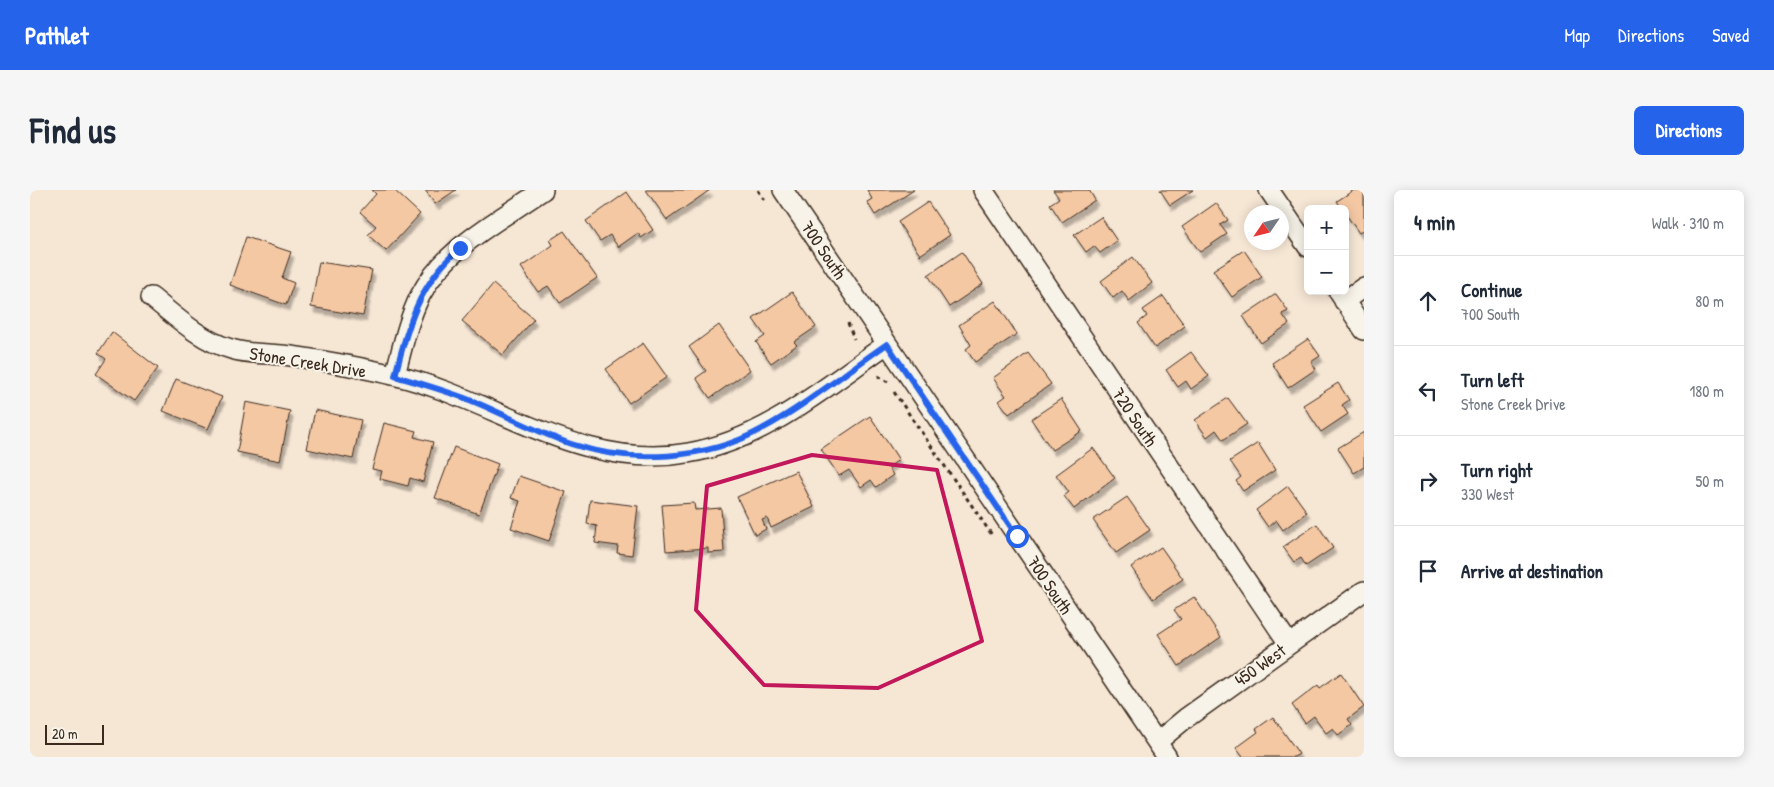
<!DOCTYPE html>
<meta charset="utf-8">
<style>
body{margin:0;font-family:"Patrick Hand",sans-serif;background:#f6f6f7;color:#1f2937}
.controls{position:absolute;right:15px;top:15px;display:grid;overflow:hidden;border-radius:8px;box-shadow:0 2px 12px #0003}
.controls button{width:45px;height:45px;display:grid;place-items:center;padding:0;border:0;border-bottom:1px solid #e0e1e3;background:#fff;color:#1f2937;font:25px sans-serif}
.compass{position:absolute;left:1214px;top:15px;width:45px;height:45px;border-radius:50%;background:#fff;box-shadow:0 2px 12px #0003;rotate:235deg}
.scale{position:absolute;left:15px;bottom:12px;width:59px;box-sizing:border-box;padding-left:5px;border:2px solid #3b2a1e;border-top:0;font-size:14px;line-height:18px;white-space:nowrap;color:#3b2a1e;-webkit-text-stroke:4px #f7f3e8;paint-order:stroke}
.stop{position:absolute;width:15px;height:15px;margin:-11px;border:4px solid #2563eb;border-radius:50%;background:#fff}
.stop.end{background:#2563eb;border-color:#fff;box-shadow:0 1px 5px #0008}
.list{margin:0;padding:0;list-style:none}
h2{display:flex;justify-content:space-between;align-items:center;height:65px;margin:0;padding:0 20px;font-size:21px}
h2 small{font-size:16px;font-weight:400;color:#747a83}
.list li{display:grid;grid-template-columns:32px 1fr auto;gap:15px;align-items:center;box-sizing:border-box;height:90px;padding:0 20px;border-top:1px solid #e0e1e3}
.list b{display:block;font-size:19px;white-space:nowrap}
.list p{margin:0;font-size:16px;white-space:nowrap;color:#747a83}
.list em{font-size:16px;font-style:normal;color:#747a83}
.icon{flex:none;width:28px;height:28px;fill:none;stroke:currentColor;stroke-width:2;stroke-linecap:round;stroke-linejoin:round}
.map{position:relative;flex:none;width:1334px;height:567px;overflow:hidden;border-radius:8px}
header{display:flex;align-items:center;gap:30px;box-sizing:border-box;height:70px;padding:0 25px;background:#2563eb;color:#fff}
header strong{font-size:24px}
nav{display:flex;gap:28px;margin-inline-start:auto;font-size:18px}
.intro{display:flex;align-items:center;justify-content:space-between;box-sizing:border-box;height:120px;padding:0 30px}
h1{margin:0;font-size:35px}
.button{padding:12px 22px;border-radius:8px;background:#2563eb;color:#fff;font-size:18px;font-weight:700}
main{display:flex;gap:30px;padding:0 30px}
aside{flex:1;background:#fff;border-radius:8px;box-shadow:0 2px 12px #0003}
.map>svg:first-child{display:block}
</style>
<header>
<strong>Pathlet</strong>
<nav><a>Map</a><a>Directions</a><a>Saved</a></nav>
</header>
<div class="intro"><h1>Find us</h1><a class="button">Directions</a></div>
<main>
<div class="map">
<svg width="1334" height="567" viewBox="0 0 1334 567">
<defs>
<filter id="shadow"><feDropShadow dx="3" dy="5.5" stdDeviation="1" flood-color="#0004"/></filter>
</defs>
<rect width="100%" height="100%" fill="#f6e6d4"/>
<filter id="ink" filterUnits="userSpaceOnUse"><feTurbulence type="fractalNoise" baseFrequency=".02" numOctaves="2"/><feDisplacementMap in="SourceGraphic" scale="10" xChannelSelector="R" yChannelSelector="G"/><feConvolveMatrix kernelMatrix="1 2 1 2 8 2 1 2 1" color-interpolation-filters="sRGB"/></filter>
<g filter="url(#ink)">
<!-- building -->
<path fill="#f5c8a4" stroke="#3b2a1e" filter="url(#shadow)" d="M342 0H364L390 24 356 61 338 45 346 36 330 22 346 4Z
M395 0H426L405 14Z
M616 0H680L637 30Z
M837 0H884L845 25 837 12 842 9Z
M1023 0H1059L1065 10 1032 32 1020 14 1029 8Z
M1130 0H1163L1140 15Z
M1324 0H1334V40L1329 43 1315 23V19H1312L1307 11Z
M597 2 623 40 611 48 608 43 588 57 580 45 570 51 556 31Z
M898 12 920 45 890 65 868 32Z
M1186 13 1198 30 1190 35 1197 44 1170 62 1152 37Z
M1071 27 1087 51 1070 63 1064 56 1056 62 1044 45Z
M534 41 567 88 530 113 518 96 508 102 491 77 523 55 520 50Z
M216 47 261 62 252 88 264 93 256 115 200 95Z
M1214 60 1232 87 1202 107 1183 80Z
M932 62 953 94 919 117 898 85Z
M1103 67 1122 93 1099 111 1092 101 1083 108 1071 91Z
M289 72 342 80 333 126 281 117Z
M463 94 504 129 473 165 432 131Z
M762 102 786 137 764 152 767 155 741 173 726 152 735 146 723 129Z
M1246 104 1258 121 1252 124 1259 134 1231 153 1213 126Z
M1133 106 1155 136 1125 158 1108 133 1117 126 1113 120Z
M965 111 987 144 945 172 936 159 941 155 929 135Z
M689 135 720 180 680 208 666 188 676 181 659 157Z
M82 142 128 178 104 211 66 184 76 169 68 163Z
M1278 149 1290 166 1281 172 1286 179 1258 198 1242 173Z
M613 153 637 187 599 213 576 179Z
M1161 162 1179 186 1161 199 1156 191 1148 197 1136 180Z
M998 163 1021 194 979 224 969 211 976 206 963 188Z
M146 189 192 207 178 239 133 221Z
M1308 193 1319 210 1312 215 1318 224 1291 242 1273 215Z
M1198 208 1217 234 1193 250 1186 240 1177 247 1165 230Z
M1031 209 1052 241 1022 260 1001 229Z
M216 212 260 221 250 271 207 262Z
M285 220 331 230 323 269 277 259Z
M840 226 869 270 858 277 863 285 846 297 841 290 831 297 819 280 809 286 791 259Z
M354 233 386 241 384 247 403 252 393 292 380 288 378 296 350 289 352 281 342 279Z
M1334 242V277L1324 283 1308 258Z
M1228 253 1245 280 1213 301 1206 291 1211 287 1200 271Z
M424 257 468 274 449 324 405 308Z
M1063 258 1085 288 1044 319 1034 306 1039 302 1026 285Z
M766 281 784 317 741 338 737 328 732 330 736 339 725 345 707 307Z
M489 286 536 302 519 351 481 338 490 311 481 308Z
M1258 296 1277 322 1253 340 1246 330 1238 337 1226 320Z
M1097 307 1120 340 1086 363 1063 330Z
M560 310 608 316 602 365 587 363 588 356 565 353 567 336 557 334Z
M664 313 665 320 691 318 694 362 678 363V358L636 361 632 315Z
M1287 334 1303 358 1276 376 1271 368 1264 372 1253 357Z
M1131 357 1153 389 1123 409 1101 377Z
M1164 407 1191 447 1149 476 1128 444 1151 429 1144 420Z
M1311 483 1334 517 1318 529 1322 535 1308 545 1303 538 1296 543 1284 526 1275 533 1262 515 1288 495 1290 498Z
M1243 527 1269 564 1264 567H1213L1206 558 1228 542 1226 539Z"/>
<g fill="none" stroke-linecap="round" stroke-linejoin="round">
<defs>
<path id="minor" d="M753 0 1137 567
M953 0 1259 454
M1239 0 1278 57
M1308 101 1334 140
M121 107C146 127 170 150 201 159 220 165 241 163 261 166 295 171 330 177 363 185 464 208 550 282 658 263 735 250 795 197 857 154
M1314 111 1334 97
M365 185C372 159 378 130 390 106 415 57 470 30 513 0
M1127 552 1156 528 1334 401"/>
</defs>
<!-- minor casing -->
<use href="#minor" stroke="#3b2a1e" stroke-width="22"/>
<!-- path -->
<path stroke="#3b2a1e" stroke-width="3" stroke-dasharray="4 4" stroke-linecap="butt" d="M728 0 736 12
M818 133 824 149
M848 186 858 192
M864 202 962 345"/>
<!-- minor -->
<use href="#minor" stroke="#f7f3e8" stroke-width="19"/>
</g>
</g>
<g fill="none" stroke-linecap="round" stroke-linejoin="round" filter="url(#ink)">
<!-- route -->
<path stroke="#2563eb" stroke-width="6" d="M430 58C389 94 378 134 365 186 392 194 421 202 447 213 478 226 509 243 541 254 601 274 676 270 732 239 776 215 816 182 857 154L987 346"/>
</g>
<!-- marked area -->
<path fill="none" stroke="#c2185b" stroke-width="4" stroke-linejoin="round" d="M782 265 907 280 952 451 848 498 734 495 666 420 677 296Z"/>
<g text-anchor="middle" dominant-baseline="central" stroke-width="4" stroke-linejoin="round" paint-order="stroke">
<!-- street labels -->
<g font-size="18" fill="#3b2a1e" stroke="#f7f3e8">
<text transform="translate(794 60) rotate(56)">700 South</text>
<text transform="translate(278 172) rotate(9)">Stone Creek Drive</text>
<text transform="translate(1105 227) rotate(56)">720 South</text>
<text transform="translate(1020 395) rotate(56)">700 South</text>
<text transform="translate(1230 475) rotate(-36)">450 West</text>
</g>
</g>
</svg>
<div class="controls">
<button>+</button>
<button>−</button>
</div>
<svg class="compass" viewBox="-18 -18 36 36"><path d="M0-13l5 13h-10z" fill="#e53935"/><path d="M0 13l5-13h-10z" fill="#747a83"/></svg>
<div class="scale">20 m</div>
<div class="stop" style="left:987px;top:346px"></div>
<div class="stop end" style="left:430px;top:58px"></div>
</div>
<aside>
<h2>4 min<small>Walk · 310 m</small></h2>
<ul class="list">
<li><svg class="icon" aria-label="ahead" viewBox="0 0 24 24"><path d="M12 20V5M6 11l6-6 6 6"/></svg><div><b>Continue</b><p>700 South</p></div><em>80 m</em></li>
<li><svg class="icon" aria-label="left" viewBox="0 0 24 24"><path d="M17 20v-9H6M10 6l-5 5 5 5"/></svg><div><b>Turn left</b><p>Stone Creek Drive</p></div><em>180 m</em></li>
<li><svg class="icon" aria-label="right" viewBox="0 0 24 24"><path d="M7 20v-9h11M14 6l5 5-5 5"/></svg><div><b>Turn right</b><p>330 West</p></div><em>50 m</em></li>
<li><svg class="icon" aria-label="arrive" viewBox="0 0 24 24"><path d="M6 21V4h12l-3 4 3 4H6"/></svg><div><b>Arrive at destination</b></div></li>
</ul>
</aside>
</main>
